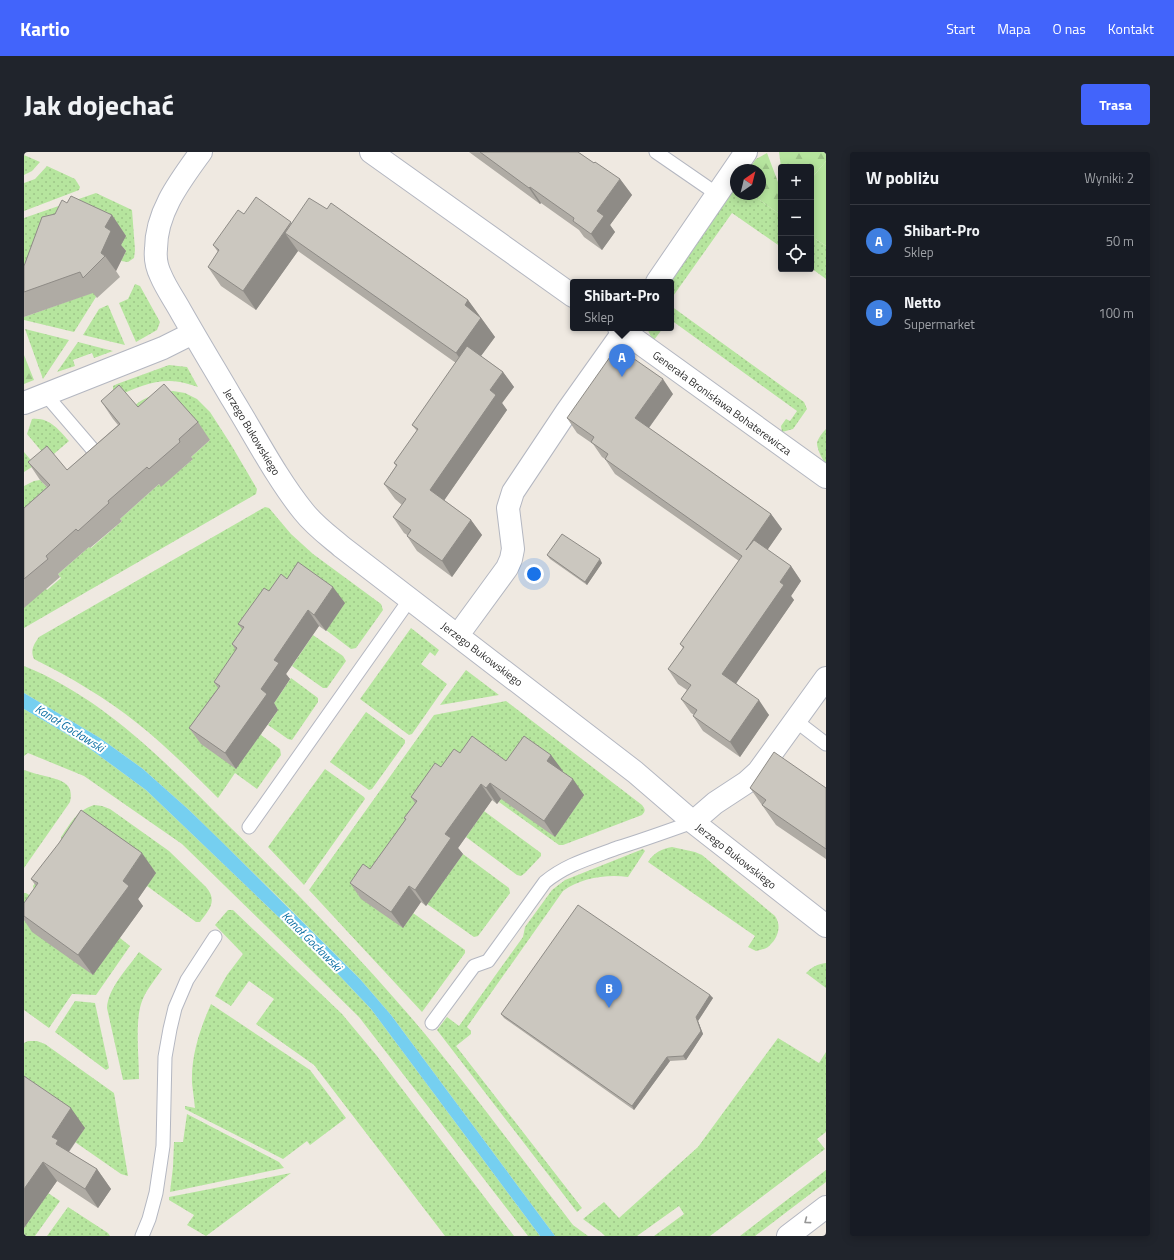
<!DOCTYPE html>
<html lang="pl">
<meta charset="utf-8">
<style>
body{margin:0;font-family:"Titillium Web",sans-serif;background:#20242c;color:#f1f3f6}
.controls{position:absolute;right:12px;top:12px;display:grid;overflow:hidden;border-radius:4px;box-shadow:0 2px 10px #0003}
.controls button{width:36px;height:36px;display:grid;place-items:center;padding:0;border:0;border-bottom:1px solid #363941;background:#171b24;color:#f1f3f6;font:20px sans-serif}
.compass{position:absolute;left:706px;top:12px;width:36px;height:36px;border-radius:50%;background:#171b24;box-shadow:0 2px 10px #0003;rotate:35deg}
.you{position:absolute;left:510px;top:422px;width:14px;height:14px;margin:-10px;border:3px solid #fff;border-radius:50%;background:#1a73e8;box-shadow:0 0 0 6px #1a73e833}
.badge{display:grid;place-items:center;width:26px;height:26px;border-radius:50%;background:#4264fb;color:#fff;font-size:13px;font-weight:700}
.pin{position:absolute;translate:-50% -33px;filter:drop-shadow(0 1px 2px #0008)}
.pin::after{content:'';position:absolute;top:21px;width:14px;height:12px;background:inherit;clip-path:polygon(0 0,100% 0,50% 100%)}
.popup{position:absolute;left:546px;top:127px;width:104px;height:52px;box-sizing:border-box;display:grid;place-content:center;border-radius:4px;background:#171b24;filter:drop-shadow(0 1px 3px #0005);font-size:13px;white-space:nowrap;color:#9ea1a6}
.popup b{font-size:15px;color:#f1f3f6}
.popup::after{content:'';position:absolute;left:50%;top:100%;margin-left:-8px;border:8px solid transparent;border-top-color:#171b24}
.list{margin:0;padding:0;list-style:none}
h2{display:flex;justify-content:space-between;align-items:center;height:52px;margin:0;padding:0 16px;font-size:17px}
h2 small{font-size:13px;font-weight:400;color:#9ea1a6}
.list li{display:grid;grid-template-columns:26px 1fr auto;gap:12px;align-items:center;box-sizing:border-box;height:72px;padding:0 16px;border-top:1px solid #363941}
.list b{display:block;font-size:15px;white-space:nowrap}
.list p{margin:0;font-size:13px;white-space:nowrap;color:#9ea1a6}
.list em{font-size:13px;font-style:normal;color:#9ea1a6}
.icon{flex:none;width:22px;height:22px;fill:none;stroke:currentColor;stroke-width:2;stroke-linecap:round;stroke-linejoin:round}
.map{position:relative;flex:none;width:802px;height:1084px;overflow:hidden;border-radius:4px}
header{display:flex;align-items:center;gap:24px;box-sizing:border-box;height:56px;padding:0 20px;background:#4264fb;color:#fff}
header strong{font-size:19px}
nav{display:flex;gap:22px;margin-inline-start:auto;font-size:14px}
.intro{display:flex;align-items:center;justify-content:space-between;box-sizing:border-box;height:96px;padding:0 24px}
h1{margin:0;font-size:28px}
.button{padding:10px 18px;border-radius:4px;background:#4264fb;color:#fff;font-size:14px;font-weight:700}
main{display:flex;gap:24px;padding:0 24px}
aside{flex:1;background:#171b24;border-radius:4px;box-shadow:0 2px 10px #0003}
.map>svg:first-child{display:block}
</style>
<header>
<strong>Kartio</strong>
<nav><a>Start</a><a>Mapa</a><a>O nas</a><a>Kontakt</a></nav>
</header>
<div class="intro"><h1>Jak dojechać</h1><a class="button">Trasa</a></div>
<main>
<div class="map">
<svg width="802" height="1084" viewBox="0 0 802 1084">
<defs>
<pattern id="grass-dots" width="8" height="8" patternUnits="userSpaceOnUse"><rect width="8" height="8" fill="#b6e59e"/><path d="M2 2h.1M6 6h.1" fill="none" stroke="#9dc588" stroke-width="1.8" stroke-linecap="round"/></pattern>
<pattern id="forest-firs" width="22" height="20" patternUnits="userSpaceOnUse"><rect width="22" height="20" fill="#b6e59e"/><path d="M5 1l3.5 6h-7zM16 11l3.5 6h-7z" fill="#9dc588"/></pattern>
</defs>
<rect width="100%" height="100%" fill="#efe9e1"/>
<!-- grass -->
<path fill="url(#grass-dots)" d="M0 3 16 10 8 19 0 23Z
M23 14 51 27 56 35 55 38 0 59V31L11 27Z
M712 34V42H727L757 63V95L708 61 647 147V130Z
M72 41 108 58 111 98 110 106 104 110 97 109 102 99 0 115V66Z
M787 84 802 94V127L787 116Z
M111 132 116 134 136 170 133 178 112 190 95 151 104 147Z
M70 140 72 145 50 180 0 168V165Z
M84 153 101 193 59 183 75 157Z
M647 154 780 250 783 257 769 277 758 280 757 274 762 267 766 269 773 259 647 168Z
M623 176H639L630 188 627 185Z
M1 177 45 188 19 227Z
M54 190 89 199 70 206 68 201 49 208 51 214 33 220Z
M145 213 163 215 174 235C168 233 162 231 156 230 134 226 113 235 94 244L89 238V234L93 232Z
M149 239 161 241 173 247 186 260 206 291 233 337 232 342 0 476V449L19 434 23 438 37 426 34 422 65 395 67 396 98 369 96 367 135 332 137 334 168 308 167 305 186 288 127 273 110 254C122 244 133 241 149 239Z
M8 267C25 265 34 277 45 289L24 307 3 282Z
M802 277V312C798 307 793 297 793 291 794 286 799 280 802 277Z
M0 300 11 313 0 320Z
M16 328 38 351 0 381V334L10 329Z
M241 355 245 356 267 382 289 402 357 452 359 458 332 496 327 497 302 478 320 451 286 427 237 583 256 597 257 603 233 637 211 621 194 646C168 620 142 594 113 571 82 546 46 525 10 507 6 498 10 492 15 485Z
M387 476 415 498 411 504 406 500 397 512 423 532 388 582 385 583 336 547Z
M289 483 319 504 322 509 303 536H299L268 514Z
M0 514C82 547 144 613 205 674 275 743 344 813 406 888 455 949 502 1012 549 1073L564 1084H531L367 863 336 827 253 744 165 658 119 617 76 586 0 541Z
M442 518 475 543 416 553Z
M267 526 294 546V550L268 588 264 587 244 573 254 558 248 554Z
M482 549 618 653C621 657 622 659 618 663L539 693H535L475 650 494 625 459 600 378 776 389 761 441 798V801L398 860 285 738 410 563Z
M0 557 58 591 122 638 312 820 347 857 516 1084H504L335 865 158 692 60 624 4 601 0 604Z
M342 560 381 588V591L348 637 345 638 306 610Z
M301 617 340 645 341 647 280 733 244 695Z
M0 618C8 621 17 623 25 625 39 629 50 632 46 650L0 716Z
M70 653 78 654 86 657 145 699 182 735C194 749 185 758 176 770H172L123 734 10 738 9 734 38 691 37 685C47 671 52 659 70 653Z
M460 659 517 701V704L501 721 497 724 493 723 442 685Z
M648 695 671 700 678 703 751 764C758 774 754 787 744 795 741 797 736 798 732 799L724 795 731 784 624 710C630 700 638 697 648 695Z
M619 697 621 699 604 725C582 722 557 726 539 739L443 875 447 879V882L432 894 558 1056 553 1060 413 878 423 865 435 874 499 785 501 775 528 738 541 728Z
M439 702 485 736 486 741 454 784 450 785 403 752Z
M0 741H2L25 756 9 779 96 786 106 794 72 843 48 842 25 876 0 858Z
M204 758H209L318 862 353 904 490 1084H421L290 913 232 872 250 847 225 829 207 854 191 844 203 823 219 802 191 773Z
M115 800 138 817C131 828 121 839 117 852 111 872 115 905 115 927L99 928 83 856C84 836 104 816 115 800Z
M802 811V836L782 821C788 815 793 812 802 811Z
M51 849 71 851 85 916 82 918 31 880Z
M187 852 286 918 322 966 286 993 283 989 259 1007 161 957V954L171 956C170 948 169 939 168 931 167 903 176 877 187 852Z
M754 886 795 911 802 900V980L793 987 801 997 686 1084H630L660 1062 655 1054 613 1084H581L578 1081 559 1067 580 1050 595 1066 674 995Z
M4 889H13L21 892 90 941 104 1024 97 1022 51 990 0 934V891Z
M163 962 255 1010 260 1016 146 1040 149 1015 150 990H159Z
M802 1018V1030L731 1084H716Z
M267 1021 182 1084 163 1073 170 1063 145 1048V1045Z
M24 1041 36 1049 11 1084H0V1076Z
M44 1055 84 1081 86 1084H23Z"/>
<!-- forest -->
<path fill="url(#forest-firs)" d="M755 0H802V9L787 27V15H757Z
M743 1 757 38V63L727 42H736V18H724L732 7Z
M0 203 10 228 0 232Z"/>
<!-- park -->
<path fill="#b6e59e" d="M802 9V94L787 84V27Z"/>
<!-- water -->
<path fill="#75cff0" d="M0 541 76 586 119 617 165 658 198 690 336 827 367 863 531 1084H516L347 857 312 820 122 638 58 591 0 557Z"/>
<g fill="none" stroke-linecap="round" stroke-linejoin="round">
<defs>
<path id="service" d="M632 0 693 42
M22 243 70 299
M772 569 802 592
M225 675 386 447
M408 871 450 814 464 809 521 730C543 712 567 706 593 696 619 688 644 679 669 670
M118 1084 125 1067 132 1041 139 994 141 905 146 877 151 856 163 828 191 785"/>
<path id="minor" d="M177 0C156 29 132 60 132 97 131 106 133 116 137 124 142 136 150 147 156 158 173 188 190 216 207 245 230 282 253 327 280 360 291 374 305 384 318 395L611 620 669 670 802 774
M347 0 549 144
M633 130 722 0
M595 176 802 325
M0 251 139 196 169 181
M434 483 483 416 487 407 489 397 484 356 489 340 543 259 602 176
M669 670 691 651 723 630 734 620 802 526"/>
<path id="tertiary" d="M764 1084 802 1055"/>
</defs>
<!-- service casing -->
<use href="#service" stroke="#b4b7c1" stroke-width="15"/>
<!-- minor casing -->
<use href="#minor" stroke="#b4b7c1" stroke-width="24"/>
<!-- tertiary casing -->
<use href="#tertiary" stroke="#b4b7c1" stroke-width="24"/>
<!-- service -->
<use href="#service" stroke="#fff" stroke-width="13"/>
<!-- minor -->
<use href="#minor" stroke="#fff" stroke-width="22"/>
<!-- tertiary -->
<use href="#tertiary" stroke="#fff" stroke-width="22"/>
</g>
<!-- wall -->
<path fill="#afaba4" d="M445 0H554L570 11 596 27 608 43 586 73 591 80 578 98 560 85 555 78 517 51 516 52Z
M43 51 88 63 102 84 97 93 102 99 92 119 96 125 73 146 69 141 0 165V114L31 62Z
M303 57 444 148 471 185 457 204 479 220 490 235 478 251 483 258 420 348 447 368 458 383 428 425 393 399 383 384V383L380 381 369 365 378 353 371 347 360 332 372 314 370 311 393 279 388 273 432 211 274 99 232 158 197 134 184 115 194 100 189 93 220 62 268 71Z
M649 242 625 276 747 362 758 377 743 398 767 414 777 429 767 444 770 448 712 531 745 563 716 605 679 579 669 564 670 563 667 561 657 547 663 538 654 532 644 517 659 496 656 492 715 409 591 322 581 307 578 305 569 292 553 281 543 266Z
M77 249 114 255 174 270 186 288 167 305 169 307 137 335 135 332 96 367 98 369 66 396 65 395 34 422 36 425 0 456V356L23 335 16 328 4 310 43 318 94 273 89 267Z
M523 403 578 411 563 433 526 407Z
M263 427 321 451 302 479 295 474 262 522 266 527 250 551 254 558 212 617 177 592 165 576 194 536 190 530 212 499 208 492 218 477 214 472 245 439Z
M436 601 482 609 527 603 538 620 560 643 531 685 477 647 473 652 468 648 434 696 439 702 402 754 397 750 379 776 337 747 326 731 346 717 381 668 380 666 391 651 387 645 417 615Z
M726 636H802V707L752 673Z
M132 721 114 747 119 754 69 823 8 780 0 768V764L12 734 7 727Z
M686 843 689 846 674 869 679 882 662 908 646 909 610 958 480 866 477 862Z
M0 924 61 976 45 1000 73 1017 87 1037 74 1056 33 1029 0 1076Z"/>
<!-- shaded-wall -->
<path fill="#8e8b86" d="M596 27 608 43 586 73 591 80 578 98 567 82 573 59Z
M506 35 517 51 516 52 505 36Z
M88 63 102 84 97 93 102 99 92 119 81 104 77 101 81 75Z
M267 70 261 81 274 99 232 158 219 139Z
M444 148 471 185 445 220 432 201 441 153Z
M479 220 490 235 478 251 483 258 417 353 406 338 466 238Z
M639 227 649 242 621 281 611 266Z
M747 362 758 377 733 413 722 398Z
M447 368 458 383 428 425 418 409Z
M576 407 578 411 563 433 561 430Z
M767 414 777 429 767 444 770 448 709 536 698 522 756 430Z
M309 435 321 451 302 479 290 463Z
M284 458 295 474 262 522 266 527 250 551 254 558 212 617 201 601 237 537 250 508Z
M735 548 745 563 716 605 706 590Z
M527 603 539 619 535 625 523 609Z
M549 627 560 643 531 685 520 669Z
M466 631 477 647 473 652 462 636Z
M457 632 468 648 434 696 439 702 402 754 391 738 421 682Z
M118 701 132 721 114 747 119 754 69 823 54 803 99 729Z
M385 734 397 750 379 776 367 760Z
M686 843 689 846 674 869 679 882 662 908 659 904 672 865Z
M643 905 646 909 610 958 608 954Z
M47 956 61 976 43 1002 32 992 28 985Z
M19 1010 33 1029 0 1076V1037Z
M73 1017 87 1037 74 1056 61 1037Z"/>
<!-- building -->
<path fill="#cbc7bf" stroke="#8e8b86" d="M456 0H554L570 11 571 10 596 27 573 59 580 64 567 82 549 69 550 66 506 35 505 36Z
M47 44 88 63 81 75 87 79 77 101 81 104 59 126 56 120 0 140V114L18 65 31 62 38 48 43 51Z
M232 45 267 70 219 139 184 115 195 98 189 93 214 58 220 62Z
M285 46 303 57 307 51 444 148 441 153 457 166 432 201 261 81Z
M443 194 479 220 466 238 472 243 406 338 447 368 418 409 383 384 387 378 369 365 382 347 360 332 373 313 370 311 394 277 388 273Z
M593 195 639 227 611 266 747 362 722 398 730 388 767 414 756 430 760 433 698 522 735 548 706 590 669 564 673 558 657 547 667 533 644 517 660 495 656 492 718 404 581 307 584 302 567 290 570 285 543 266Z
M140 232 174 270 155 287 156 290 125 317 123 315 84 349 85 351 54 379 52 377 22 404 24 407 0 427V356L26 333 4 310 23 294 43 318 96 272 77 249 95 233 114 255Z
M538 382 576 407 561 430 523 403Z
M274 410 309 435 290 463 284 458 250 508 255 511 237 537 243 542 201 601 165 576 196 534 190 530 213 496 208 492 220 475 214 472 240 436 245 439 257 422 263 427Z
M448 584 482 609 500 584 527 603 523 609 549 627 520 669 466 631 462 636 457 632 421 682 427 686 391 738 385 734 367 760 326 731 339 712 346 717 382 667 380 666 393 649 387 645 411 611 417 615 430 597 436 601Z
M750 600 802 636V697L738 653 742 648 726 636Z
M57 658 118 701 99 729 105 734 54 803 0 764V751L14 731 7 727 35 691Z
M554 753 686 843 672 865 677 879 659 904 643 905 608 954 477 862Z
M0 924 47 956 28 985 34 988 32 992 73 1017 61 1037 19 1010 0 1037Z"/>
<!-- one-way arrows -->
<defs><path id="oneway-chevron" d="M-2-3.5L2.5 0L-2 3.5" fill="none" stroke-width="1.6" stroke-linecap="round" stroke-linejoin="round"/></defs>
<use stroke="#969696" href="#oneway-chevron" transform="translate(783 1069) rotate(143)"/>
<g text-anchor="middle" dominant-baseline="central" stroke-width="4" stroke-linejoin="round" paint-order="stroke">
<!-- street labels -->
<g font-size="11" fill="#2e2e2e" stroke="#fff">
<text transform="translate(698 251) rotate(36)">Generała Bronisława Bohaterewicza</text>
<text transform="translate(228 280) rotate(59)">Jerzego Bukowskiego</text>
<text transform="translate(458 502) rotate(37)">Jerzego Bukowskiego</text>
<text transform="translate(712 704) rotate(38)">Jerzego Bukowskiego</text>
</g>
<!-- water labels -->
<g font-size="12" font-style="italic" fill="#0d6fa3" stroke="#fff">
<text transform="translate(46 576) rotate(32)">Kanał Gocławski</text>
<text transform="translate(288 789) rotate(45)">Kanał Gocławski</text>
</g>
</g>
</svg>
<div class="controls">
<button>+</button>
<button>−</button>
<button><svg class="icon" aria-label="locate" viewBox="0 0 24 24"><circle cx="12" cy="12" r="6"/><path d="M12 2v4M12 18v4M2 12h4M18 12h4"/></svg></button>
</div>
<svg class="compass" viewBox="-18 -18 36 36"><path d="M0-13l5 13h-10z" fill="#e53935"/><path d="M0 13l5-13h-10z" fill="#9ea1a6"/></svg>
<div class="you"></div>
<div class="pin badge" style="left:598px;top:225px;background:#3f7fe0">A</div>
<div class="popup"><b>Shibart-Pro</b>Sklep</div>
<div class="pin badge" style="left:585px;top:856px;background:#3f7fe0">B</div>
</div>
<aside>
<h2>W pobliżu<small>Wyniki: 2</small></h2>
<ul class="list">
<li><span class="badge" style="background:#3f7fe0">A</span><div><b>Shibart-Pro</b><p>Sklep</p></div><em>50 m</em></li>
<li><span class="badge" style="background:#3f7fe0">B</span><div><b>Netto</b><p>Supermarket</p></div><em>100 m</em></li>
</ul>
</aside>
</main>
